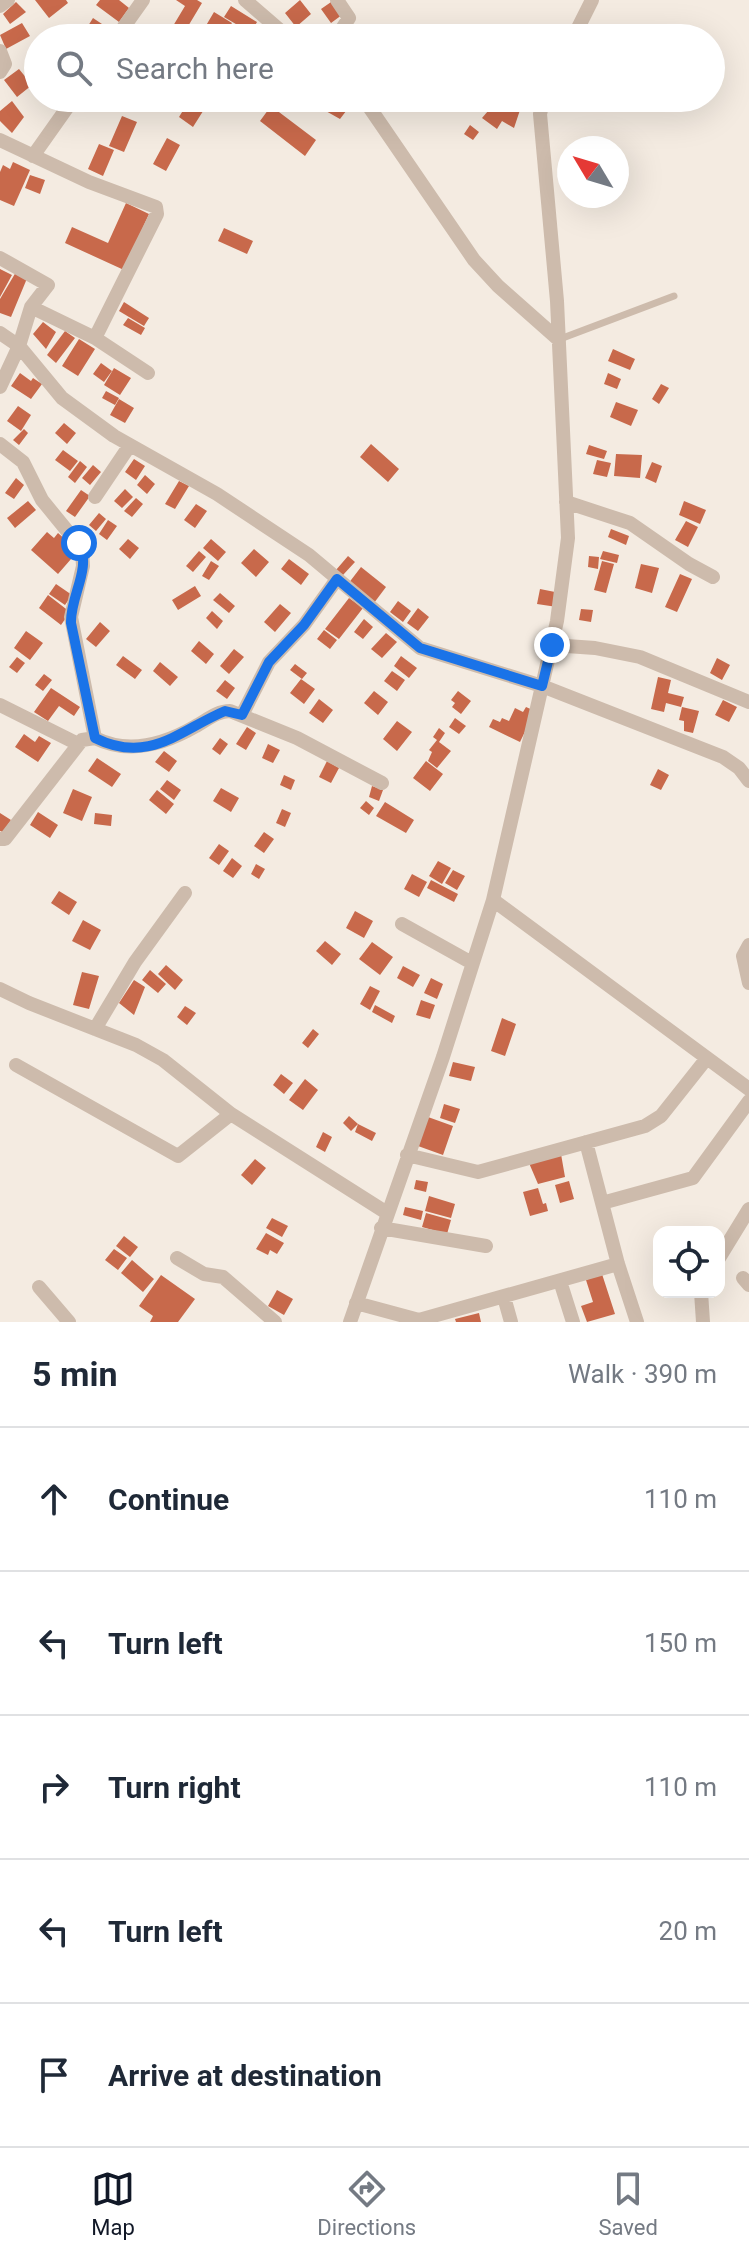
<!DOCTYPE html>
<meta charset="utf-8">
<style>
body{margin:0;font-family:Roboto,sans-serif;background:#f2f2f3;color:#1f2937}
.controls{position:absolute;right:24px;bottom:24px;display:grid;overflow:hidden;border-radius:16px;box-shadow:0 8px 32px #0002}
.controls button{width:72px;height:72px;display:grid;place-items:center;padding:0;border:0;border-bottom:2px solid #e0e1e3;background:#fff;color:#1f2937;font:40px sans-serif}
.compass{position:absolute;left:557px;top:136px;width:72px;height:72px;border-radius:50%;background:#fff;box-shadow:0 8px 32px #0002;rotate:308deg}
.stop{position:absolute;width:24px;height:24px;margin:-18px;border:6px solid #1a73e8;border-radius:50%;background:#fff}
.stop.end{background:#1a73e8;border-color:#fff;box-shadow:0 2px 8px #0008}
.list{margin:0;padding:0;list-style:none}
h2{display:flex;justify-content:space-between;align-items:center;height:104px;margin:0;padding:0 32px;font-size:34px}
h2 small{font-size:26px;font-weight:400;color:#747a83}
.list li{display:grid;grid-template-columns:52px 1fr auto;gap:24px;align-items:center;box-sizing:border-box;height:144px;padding:0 32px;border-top:2px solid #e0e1e3}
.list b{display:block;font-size:30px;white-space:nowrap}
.list em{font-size:26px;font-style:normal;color:#747a83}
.icon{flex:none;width:44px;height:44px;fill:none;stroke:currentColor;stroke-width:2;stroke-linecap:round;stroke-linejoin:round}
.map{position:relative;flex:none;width:749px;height:1322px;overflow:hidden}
.search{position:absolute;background:#fff;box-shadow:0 8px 32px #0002;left:24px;right:24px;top:24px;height:88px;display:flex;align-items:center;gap:20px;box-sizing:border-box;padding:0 28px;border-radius:44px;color:#747a83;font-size:30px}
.sheet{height:824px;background:#fff}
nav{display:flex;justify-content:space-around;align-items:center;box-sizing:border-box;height:112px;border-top:2px solid #e0e1e3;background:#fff;font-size:22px;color:#747a83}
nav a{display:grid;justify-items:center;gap:4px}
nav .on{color:#111827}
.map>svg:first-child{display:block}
</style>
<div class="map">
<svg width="749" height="1322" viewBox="0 0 749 1322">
<rect width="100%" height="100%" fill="#f4ebe1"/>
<!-- building -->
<path fill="#c8694b" d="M35 0H66L68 3 49 18Z
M100 0H119L129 8 119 22 96 5Z
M176 0H197L202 3 184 33 173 26 185 6Z
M300 0 311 14 296 27 285 13Z
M334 0 350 9 331 23 321 9Z
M16 2 26 12 10 24 3 14Z
M231 6 257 22 251 33 224 17Z
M214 12 232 23 226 33 215 27 207 38 201 34Z
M93 18 108 28 102 37 88 26Z
M22 23 30 36 6 49 0 35Z
M19 69 32 85 17 97 4 80Z
M139 98H164L157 108Z
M327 98H356L340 119 324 110 325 107 322 105Z
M476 98H524L514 128 502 121 497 129 482 118 488 111 475 102Z
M190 99 205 108 193 127 179 117Z
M12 101 24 117 12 133 0 121V111Z
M271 106 316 140 305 156 260 121Z
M122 116 137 122 124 152 109 146Z
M470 125 479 132 473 140 464 134Z
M167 138 180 145 166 171 153 164Z
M99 144 114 150 103 176 88 169Z
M13 162 30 170 14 206 0 200V172L3 165 10 169Z
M30 175 45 180 40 194 25 188Z
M126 203 149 214 124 270 65 243 72 227 108 243Z
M224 228 253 241 247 254 218 241Z
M0 269 12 275 0 297Z
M16 272 28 276 11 317 0 313V299Z
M124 302 149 318 144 326 119 311Z
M128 318 145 328 141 335 123 325Z
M43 322 56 332 46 349 33 334Z
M65 331 75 338 56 363 47 355Z
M79 339 95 349 78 376 62 366Z
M613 349 635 359 630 370 608 361Z
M101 363 112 371 104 382 93 374Z
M114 368 131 378 120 395 104 385Z
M20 373 31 381 33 378 42 384 31 399 11 386Z
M608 373 621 379 617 389 604 384Z
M661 384 669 388 659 404 652 399Z
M106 391 119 398 115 405 102 398Z
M119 399 134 408 125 423 110 415Z
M616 402 638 410 631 426 610 417Z
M18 406 31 415 21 431 7 421Z
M64 423 76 433 67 444 55 433Z
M24 429 28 433 19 445 13 440Z
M371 444 399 469 388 482 360 457Z
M589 445 607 451 604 459 586 454Z
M63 450 78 461 70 471 55 460Z
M616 454 642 455 640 478 614 476Z
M134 459 145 466 136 480 125 472Z
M597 460 611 463 607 477 593 474Z
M80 461 87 467 75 483 68 477Z
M652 462 662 466 656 483 645 478Z
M93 465 101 472 90 485 82 478Z
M145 475 155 484 147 494 137 485Z
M16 478 24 485 14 499 5 493Z
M179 481 189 486 175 509 165 504Z
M125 489 133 497 122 508 114 501Z
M81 490 90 496 75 517 66 511Z
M136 498 143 504 132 517 124 511Z
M28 501 36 510 15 528 7 518Z
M684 501 706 510 700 524 679 515Z
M196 504 207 511 195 528 184 520Z
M99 513 106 519 96 531 89 525Z
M108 520 117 526 107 540 99 534Z
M686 521 698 527 688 547 675 540Z
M611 529 629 536 626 545 608 537Z
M47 532 54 538 58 533 78 551 58 574 31 550Z
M128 539 139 548 130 559 119 549Z
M211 539 226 552 218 561 203 548Z
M254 549 269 562 256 577 241 563Z
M199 551 206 557 193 572 186 566Z
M603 551 619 555 617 563 600 559Z
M348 556 355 562 343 575 336 570Z
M589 556 599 557 598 569 588 567Z
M289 559 309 574 301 585 281 569Z
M211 561 219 566 209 580 202 576Z
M602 561 614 564 606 593 594 590Z
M641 564 659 568 652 593 635 588Z
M361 567 386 587 374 603 348 584Z
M680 574 692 579 677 612 665 607Z
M56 584 72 595 65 605 49 594Z
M195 586 201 596 178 610 172 600Z
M540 589 560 593 557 607 537 604Z
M220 593 235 606 229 613 213 600Z
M48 595 70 612 61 625 39 608Z
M349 598 363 608 339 639 325 629Z
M398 601 411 611 403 622 390 612Z
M280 604 291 613 275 632 264 622Z
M418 608 429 617 418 631 407 623Z
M581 609 593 610 591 622 579 620Z
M212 611 223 621 217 629 206 618Z
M364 619 373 627 363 639 354 632Z
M100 622 110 631 96 647 86 639Z
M324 630 337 640 330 649 317 639Z
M26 631 43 643 30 660 14 648Z
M386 633 397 642 382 658 371 649Z
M199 641 214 654 206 664 191 651Z
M234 649 244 657 229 674 220 666Z
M123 656 142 670 135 679 116 665Z
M401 656 417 668 409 678 394 666Z
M17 657 25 663 17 673 9 667Z
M717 658 730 665 722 680 710 673Z
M160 662 178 677 170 686 153 671Z
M295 664 307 673 302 679 290 670Z
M392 671 405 680 397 691 384 681Z
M44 674 52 680 43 691 35 685Z
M658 677 671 680 668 693 684 697 681 707 666 703 664 712 651 709Z
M301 679 315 689 304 704 290 693Z
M225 680 235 688 227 699 216 691Z
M51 688 80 707 74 716 59 706 48 721 34 712Z
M374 691 388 702 378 715 364 703Z
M458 691 471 701 461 714 452 707 455 703 451 700Z
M319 699 333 710 323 723 309 713Z
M723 700 737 707 729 722 715 715Z
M526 707 535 711 520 742 489 727 493 719 500 722 502 718 509 721 515 708 523 712Z
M682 707 699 711 693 733 684 731V721L679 720Z
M455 718 466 726 459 734 449 727Z
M397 721 412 732 397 751 383 739Z
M247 727 256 733 246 750 236 744Z
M439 728 445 733 439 742 451 751 437 768 428 761 432 752 429 750 437 740 433 737Z
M24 734 35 742 39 736 51 743 38 762 15 747Z
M220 738 228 744 220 755 212 749Z
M268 744 280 750 273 763 262 758Z
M164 751 177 761 169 772 155 762Z
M97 758 121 774 112 787 88 771Z
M327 761 339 768 331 783 319 777Z
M426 761 443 774 430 791 413 778Z
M658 769 669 775 661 790 650 785Z
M284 775 295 780 291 790 280 785Z
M167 780 181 790 174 800 160 789Z
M372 786 383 790 379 801 369 797Z
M221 788 239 798 231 812 213 801Z
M73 789 92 797 82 821 63 813Z
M157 790 174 804 166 814 149 800Z
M366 801 374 808 369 815 360 808Z
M385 802 414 820 406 833 376 816Z
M282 809 291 813 285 827 276 823Z
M38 812 58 825 50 838 30 825Z
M0 813 11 820 3 832 0 831Z
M95 813 112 815 111 826 94 824Z
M264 832 274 839 264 853 254 846Z
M219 844 229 851 219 865 209 858Z
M232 858 242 866 233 878 223 871Z
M438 861 451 868 442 884 429 876Z
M256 864 265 869 259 879 251 874Z
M453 870 465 876 457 890 445 883Z
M412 874 427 882 419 897 404 889Z
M431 880 458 894 454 902 427 888Z
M59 891 77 902 69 915 51 903Z
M355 911 373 921 364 938 346 928Z
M83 920 101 930 90 950 72 941Z
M325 941 341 954 332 965 316 951Z
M372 942 393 957 380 975 359 959Z
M166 965 183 980 175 990 158 974Z
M403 966 420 975 413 987 397 978Z
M150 970 166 984 158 993 142 980Z
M82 972 99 976 89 1009 73 1005Z
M431 978 443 984 437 999 424 993Z
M134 980 145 987 134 1015 119 1003Z
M370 986 380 991 370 1010 360 1004Z
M421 1000 435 1005 430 1019 416 1015Z
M375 1005 395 1016 392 1023 372 1012Z
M185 1006 196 1013 187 1025 177 1017Z
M502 1018 516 1024 505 1056 491 1051Z
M313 1029 319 1034 308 1048 302 1043Z
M453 1062 475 1067 471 1081 449 1076Z
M281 1074 293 1083 284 1094 273 1085Z
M305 1079 318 1090 303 1110 289 1100Z
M444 1104 460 1109 455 1123 440 1118Z
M349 1116 358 1124 351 1131 343 1123Z
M428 1117 453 1126 443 1155 418 1146Z
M358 1124 376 1133 372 1141 355 1132Z
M323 1132 332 1137 325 1152 316 1147Z
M561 1154 565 1177 538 1184 529 1163Z
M255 1159 266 1168 252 1185 241 1175Z
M416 1180 428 1182 426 1192 414 1189Z
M569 1181 574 1199 560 1203 555 1185Z
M538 1188 543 1204 546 1203 548 1211 530 1216 523 1192Z
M429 1196 455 1204 451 1218 425 1211Z
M405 1207 423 1211 421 1220 403 1215Z
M426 1213 451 1220 447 1234 422 1227Z
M272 1218 288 1226 282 1237 266 1228Z
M266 1233 284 1243 277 1254 270 1250 268 1255 256 1249Z
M124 1236 138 1247 130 1257 116 1246Z
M114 1249 127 1258 118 1270 105 1260Z
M132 1260 154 1279 143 1292 121 1273Z
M602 1274 615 1314 587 1322 581 1306 593 1302 586 1280Z
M161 1275 195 1299 178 1322H150L153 1316 139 1306Z
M277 1290 293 1299 284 1315 268 1306Z
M479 1313 481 1322H456L455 1319Z"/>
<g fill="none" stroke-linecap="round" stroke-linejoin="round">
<!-- lane -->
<path stroke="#cdbbac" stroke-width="7" d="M560 339 674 296"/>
<!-- street -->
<path stroke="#cdbbac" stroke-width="14" d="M245 0 289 38
M0 6 8 0
M116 38 143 0
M336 38 349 18 337 0
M573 38 592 0
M0 51 5 64 0 72
M363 98 474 260 498 286 559 340
M544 98 540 114 557 301 568 538 557 621 542 686 723 757 739 768 749 781
M0 140 89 182 156 207 157 214 95 338
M33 156 74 98
M0 258 48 285 31 307 19 346 0 387
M31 307 95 338 148 373
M0 333 19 346 62 398 114 436 217 494 309 555 420 648 542 686 493 900 443 1057 350 1322
M0 444 23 462 42 500 82 549 83 566 71 617 95 738C129 755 165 744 196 726 207 720 217 711 230 711L297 738 382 783
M95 497 130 445
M566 502 630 523 689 564 713 577
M552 645 595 648 640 657 749 702
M0 705 78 744
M242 715 269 662 304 625 337 579
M0 839H5L82 740 95 738
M493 900 749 1089
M402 924 472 963
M749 945 743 956 749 983
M0 989 29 1003 136 1045 163 1060 231 1114 387 1213
M95 1029 135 962 185 893
M16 1065 178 1156 231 1114
M586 1142 618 1264 637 1322
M407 1155 478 1172 645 1126 661 1116 707 1058
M602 1203 693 1178 749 1101
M381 1228 486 1246
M177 1258 204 1274 223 1277 275 1322
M719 1258 749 1209
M743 1278 749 1285
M560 1281 573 1322
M39 1287 69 1322
M701 1292 703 1322
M504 1297 511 1322
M356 1303 419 1320 618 1264"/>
</g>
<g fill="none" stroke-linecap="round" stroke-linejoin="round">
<!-- route -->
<path stroke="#1a73e8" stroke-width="10" d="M79 543C92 569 70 596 71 623L95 738C149 765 180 730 225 711L242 715 269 662 304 625 337 579 420 648 542 686 552 645"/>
</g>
</svg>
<div class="controls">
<button><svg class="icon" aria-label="locate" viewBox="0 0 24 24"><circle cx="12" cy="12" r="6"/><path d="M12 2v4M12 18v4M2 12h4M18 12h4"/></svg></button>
</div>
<svg class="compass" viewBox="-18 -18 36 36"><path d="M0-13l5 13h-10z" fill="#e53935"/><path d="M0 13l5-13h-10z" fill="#747a83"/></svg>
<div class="stop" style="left:79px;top:543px"></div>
<div class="stop end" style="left:552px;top:645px"></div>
<div class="search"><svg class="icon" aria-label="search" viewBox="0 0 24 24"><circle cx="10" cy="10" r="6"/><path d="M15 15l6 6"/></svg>Search here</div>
</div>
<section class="sheet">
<h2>5 min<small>Walk · 390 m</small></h2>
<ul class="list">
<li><svg class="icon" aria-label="ahead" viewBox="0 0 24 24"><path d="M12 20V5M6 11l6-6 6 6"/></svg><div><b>Continue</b></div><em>110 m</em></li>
<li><svg class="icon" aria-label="left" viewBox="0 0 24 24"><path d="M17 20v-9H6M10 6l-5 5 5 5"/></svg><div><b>Turn left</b></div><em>150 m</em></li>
<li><svg class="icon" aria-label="right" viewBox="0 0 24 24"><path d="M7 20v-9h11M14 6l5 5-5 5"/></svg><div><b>Turn right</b></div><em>110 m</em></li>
<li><svg class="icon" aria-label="left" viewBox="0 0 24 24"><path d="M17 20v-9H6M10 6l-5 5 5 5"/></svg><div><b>Turn left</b></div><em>20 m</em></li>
<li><svg class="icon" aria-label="arrive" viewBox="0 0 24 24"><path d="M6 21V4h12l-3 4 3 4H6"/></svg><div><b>Arrive at destination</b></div></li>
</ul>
</section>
<nav>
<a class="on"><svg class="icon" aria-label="map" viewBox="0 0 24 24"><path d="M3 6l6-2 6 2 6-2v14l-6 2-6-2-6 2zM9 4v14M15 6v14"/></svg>Map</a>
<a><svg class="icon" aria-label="directions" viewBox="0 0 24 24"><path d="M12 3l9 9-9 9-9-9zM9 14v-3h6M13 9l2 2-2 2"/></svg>Directions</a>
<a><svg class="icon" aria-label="saved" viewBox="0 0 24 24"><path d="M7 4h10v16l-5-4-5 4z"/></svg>Saved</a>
</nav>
